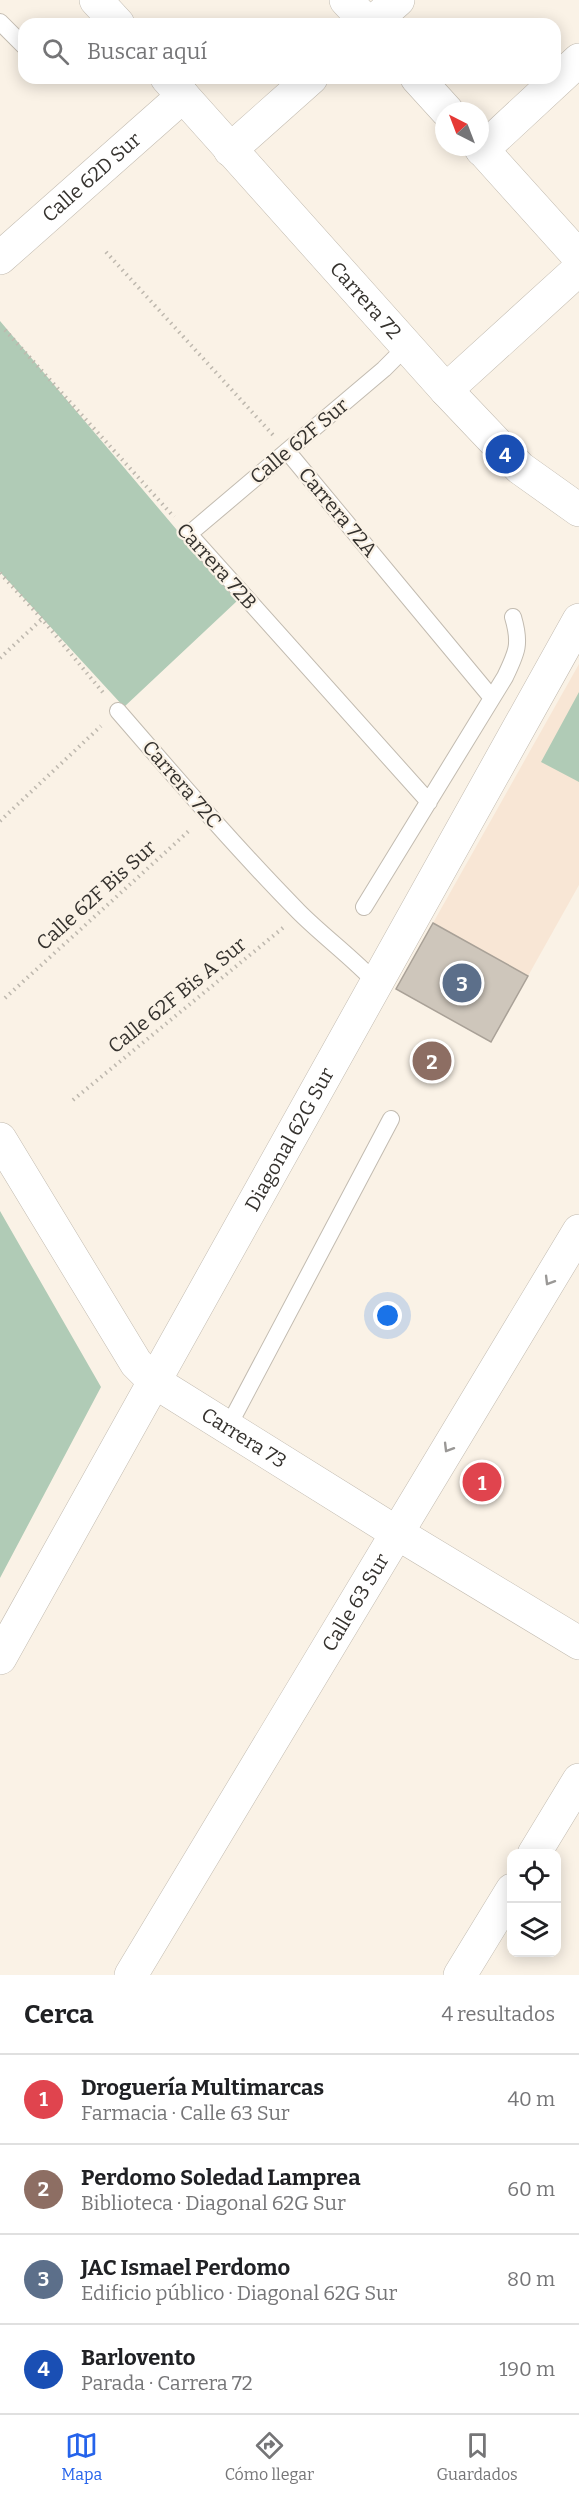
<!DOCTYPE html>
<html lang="es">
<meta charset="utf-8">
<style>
body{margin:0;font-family:Bitter,serif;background:#f2f2f2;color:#202124}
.controls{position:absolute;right:18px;bottom:18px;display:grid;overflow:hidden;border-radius:12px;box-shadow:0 3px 15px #0003}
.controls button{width:54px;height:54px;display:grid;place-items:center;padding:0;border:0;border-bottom:2px solid #e0e0e0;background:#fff;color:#202124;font:30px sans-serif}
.compass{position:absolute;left:435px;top:102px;width:54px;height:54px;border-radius:50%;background:#fff;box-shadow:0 3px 15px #0003;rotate:318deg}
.you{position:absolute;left:388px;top:1316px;width:21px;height:21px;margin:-15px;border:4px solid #fff;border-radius:50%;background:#1a73e8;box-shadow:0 0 0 9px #1a73e833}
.badge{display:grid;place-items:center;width:39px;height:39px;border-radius:50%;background:#2563eb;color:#fff;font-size:20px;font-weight:700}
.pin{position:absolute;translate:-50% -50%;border:3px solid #fff;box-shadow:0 2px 6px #0006}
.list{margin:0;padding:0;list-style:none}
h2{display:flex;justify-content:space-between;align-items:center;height:78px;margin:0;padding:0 24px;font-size:26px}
h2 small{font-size:20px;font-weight:400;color:#757577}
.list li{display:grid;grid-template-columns:39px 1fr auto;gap:18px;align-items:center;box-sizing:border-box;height:90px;padding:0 24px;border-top:2px solid #e0e0e0}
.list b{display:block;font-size:22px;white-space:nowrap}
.list p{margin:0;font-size:20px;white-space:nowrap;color:#757577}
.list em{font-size:20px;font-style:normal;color:#757577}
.icon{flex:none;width:33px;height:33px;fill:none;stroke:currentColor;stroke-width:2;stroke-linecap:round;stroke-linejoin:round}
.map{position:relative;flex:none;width:579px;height:1975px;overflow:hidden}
.search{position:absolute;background:#fff;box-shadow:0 3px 15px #0003;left:18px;right:18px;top:18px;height:66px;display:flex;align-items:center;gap:15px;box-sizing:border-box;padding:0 21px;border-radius:18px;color:#757577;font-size:22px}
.sheet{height:438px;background:#fff}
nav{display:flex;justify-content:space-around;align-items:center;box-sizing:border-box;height:84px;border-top:2px solid #e0e0e0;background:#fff;font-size:16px;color:#757577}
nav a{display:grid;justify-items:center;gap:3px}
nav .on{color:#2563eb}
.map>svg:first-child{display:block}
</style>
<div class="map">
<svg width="579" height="1975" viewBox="0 0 579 1975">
<rect width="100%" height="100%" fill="#faf2e6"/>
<!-- education -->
<path fill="#f8e6d5" d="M579 664V885L528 976 433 923Z"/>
<!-- green -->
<path fill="#b0cbb6" d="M0 321 237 601 124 707 0 572Z
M579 692V782L541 762Z
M0 1211 101 1387 0 1578Z"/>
<!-- building -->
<path fill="#cec6bb" stroke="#a9a197" stroke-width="1.5" d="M433 923 528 976 491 1042 396 989Z"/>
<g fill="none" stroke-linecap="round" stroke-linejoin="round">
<defs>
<path id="lane" d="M0 22 24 46
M407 346 384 369 189 534 429 802
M287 451 492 698
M118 711C177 779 236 848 299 912 324 937 353 958 377 984
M364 907 505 677C517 652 521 644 513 617
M228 1427 391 1119"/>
<g id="street">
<path d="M346 0 368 24"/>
<path d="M371 24 398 0"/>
<path d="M417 78 447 111"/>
<path d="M480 147 579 257"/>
<path d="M230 150 311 78"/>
<path d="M482 150 579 60"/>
<path d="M446 390 579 269"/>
<path d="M0 1139 136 1363 155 1382"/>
<path d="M534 1854 579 1780"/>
<path id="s1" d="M131 1975 397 1533"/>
<path d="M460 1975 512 1890"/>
</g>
<g id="secondary">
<path d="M96 0 118 24"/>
<path id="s2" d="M167 78 446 390 520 468 579 510"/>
<path id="s3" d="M0 258 183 96"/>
<path id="s4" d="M155 1382 397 1533 579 1643"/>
<path d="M397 1533 579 1231"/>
<path id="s5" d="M0 1658 579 620"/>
</g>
</defs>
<!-- lane casing -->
<use href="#lane" stroke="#c2bbb0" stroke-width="18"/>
<!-- street casing -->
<use href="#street" stroke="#c2bbb0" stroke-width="34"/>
<!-- secondary casing -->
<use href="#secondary" stroke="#c2bbb0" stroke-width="34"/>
<!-- path -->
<path stroke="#beb8ae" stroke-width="4" stroke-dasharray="1.5 4.5" stroke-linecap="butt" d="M106 252 273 435
M5 330 174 517
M0 573 42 619 105 695
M0 658 42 619
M0 821 101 726
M5 998 191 829
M73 1100 284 927"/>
<!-- lane -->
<use href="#lane" stroke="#fff" stroke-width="16"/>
<!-- street -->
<use href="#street" stroke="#fff" stroke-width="33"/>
<!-- secondary -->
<use href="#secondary" stroke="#fff" stroke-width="33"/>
</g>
<!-- one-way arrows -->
<defs><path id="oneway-chevron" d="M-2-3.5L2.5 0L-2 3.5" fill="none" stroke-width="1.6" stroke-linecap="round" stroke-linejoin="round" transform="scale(1.5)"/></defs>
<g stroke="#9a9896">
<use href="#oneway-chevron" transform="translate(549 1281) rotate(121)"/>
<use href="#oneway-chevron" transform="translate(448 1448) rotate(121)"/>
</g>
<g text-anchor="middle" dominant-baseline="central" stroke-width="4.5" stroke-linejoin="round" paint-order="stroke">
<!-- street labels -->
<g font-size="20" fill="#35322e" stroke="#faf2e6">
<text stroke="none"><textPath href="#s3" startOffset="122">Calle 62D Sur</textPath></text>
<text stroke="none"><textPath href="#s2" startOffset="298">Carrera 72</textPath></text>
<text transform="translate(299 441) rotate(-40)">Calle 62F Sur</text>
<text transform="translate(338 512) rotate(50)">Carrera 72A</text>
<text transform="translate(217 566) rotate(48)">Carrera 72B</text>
<text transform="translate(182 784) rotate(49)">Carrera 72C</text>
<text transform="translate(96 895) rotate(-42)">Calle 62F Bis Sur</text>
<text transform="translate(177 995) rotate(-39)">Calle 62F Bis A Sur</text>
<text stroke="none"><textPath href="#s5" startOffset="594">Diagonal 62G Sur</textPath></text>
<text stroke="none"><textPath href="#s4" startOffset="105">Carrera 73</textPath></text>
<text stroke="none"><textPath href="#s1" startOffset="435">Calle 63 Sur</textPath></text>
</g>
</g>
</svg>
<div class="controls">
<button><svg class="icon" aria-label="locate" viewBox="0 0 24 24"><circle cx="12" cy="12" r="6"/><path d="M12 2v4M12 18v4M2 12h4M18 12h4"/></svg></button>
<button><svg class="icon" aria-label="layers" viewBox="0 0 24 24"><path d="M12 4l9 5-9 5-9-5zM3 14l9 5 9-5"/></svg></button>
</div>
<svg class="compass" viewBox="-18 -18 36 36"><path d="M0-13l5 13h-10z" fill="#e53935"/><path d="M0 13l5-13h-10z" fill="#757577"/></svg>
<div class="you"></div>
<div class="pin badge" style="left:482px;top:1482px;background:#e0444e">1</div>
<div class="pin badge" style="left:432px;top:1061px;background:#8d6e63">2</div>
<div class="pin badge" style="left:462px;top:983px;background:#5c6f8a">3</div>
<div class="pin badge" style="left:505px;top:454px;background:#1a4fb4">4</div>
<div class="search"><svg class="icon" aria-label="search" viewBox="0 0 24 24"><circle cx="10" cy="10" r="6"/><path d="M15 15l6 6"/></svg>Buscar aquí</div>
</div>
<section class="sheet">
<h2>Cerca<small>4 resultados</small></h2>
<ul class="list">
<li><span class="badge" style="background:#e0444e">1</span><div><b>Droguería Multimarcas</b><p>Farmacia · Calle 63 Sur</p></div><em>40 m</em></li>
<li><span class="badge" style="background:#8d6e63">2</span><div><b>Perdomo Soledad Lamprea</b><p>Biblioteca · Diagonal 62G Sur</p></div><em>60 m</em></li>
<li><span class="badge" style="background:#5c6f8a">3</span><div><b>JAC Ismael Perdomo</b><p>Edificio público · Diagonal 62G Sur</p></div><em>80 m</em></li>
<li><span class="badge" style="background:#1a4fb4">4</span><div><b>Barlovento</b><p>Parada · Carrera 72</p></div><em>190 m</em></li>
</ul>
</section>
<nav>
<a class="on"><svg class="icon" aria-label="map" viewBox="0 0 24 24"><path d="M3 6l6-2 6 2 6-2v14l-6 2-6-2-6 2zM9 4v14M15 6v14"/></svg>Mapa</a>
<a><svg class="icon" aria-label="directions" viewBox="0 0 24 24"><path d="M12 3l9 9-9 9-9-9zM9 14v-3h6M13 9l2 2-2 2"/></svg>Cómo llegar</a>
<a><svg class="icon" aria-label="saved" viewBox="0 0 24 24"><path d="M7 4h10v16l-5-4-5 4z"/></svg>Guardados</a>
</nav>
